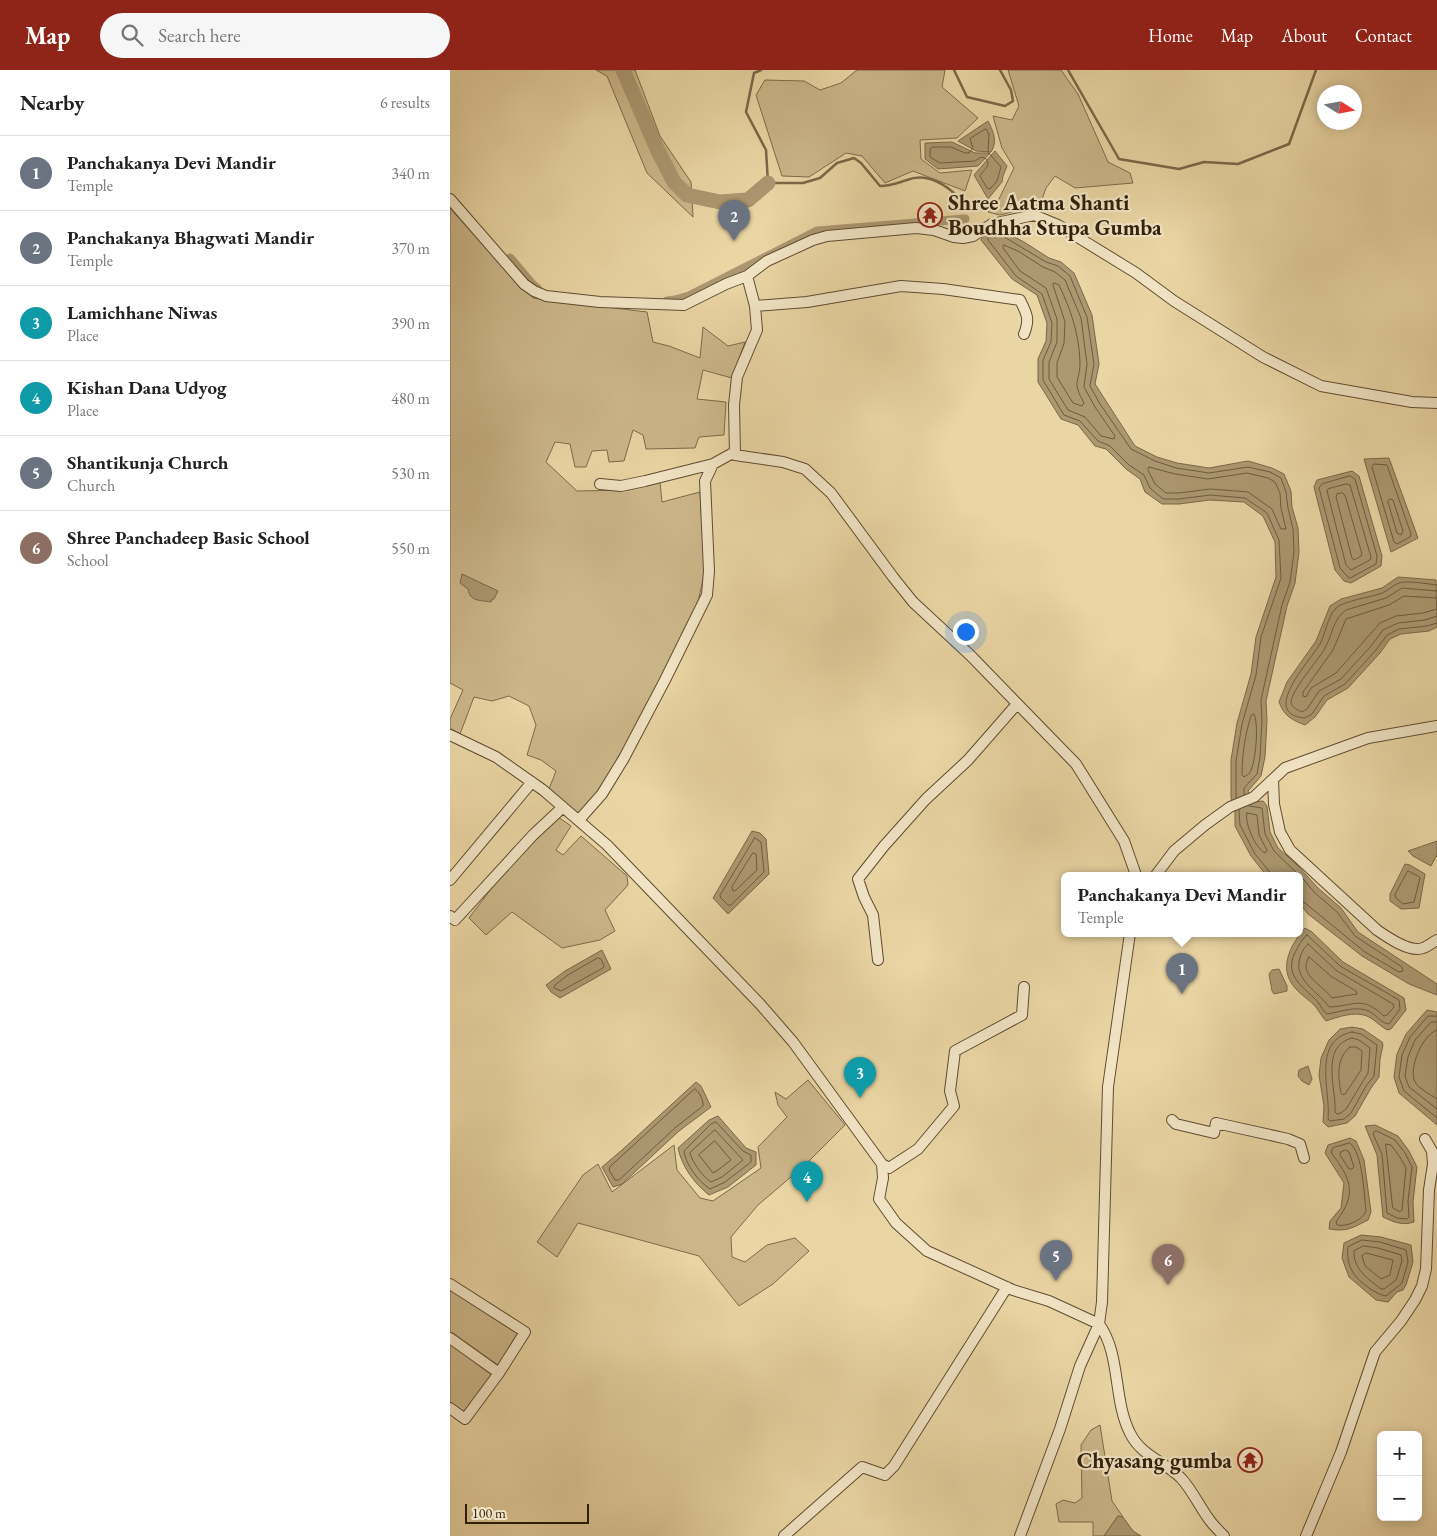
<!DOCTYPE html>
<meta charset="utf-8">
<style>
body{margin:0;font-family:"EB Garamond",serif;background:#f6f6f6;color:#222}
.controls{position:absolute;right:15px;bottom:15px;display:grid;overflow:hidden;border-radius:8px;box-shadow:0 2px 12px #0003}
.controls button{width:45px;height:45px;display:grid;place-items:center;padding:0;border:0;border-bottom:1px solid #e0e0e0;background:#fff;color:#222;font:25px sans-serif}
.compass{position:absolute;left:867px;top:15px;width:45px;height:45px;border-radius:50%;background:#fff;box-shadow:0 2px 12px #0003;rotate:101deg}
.scale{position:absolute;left:15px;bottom:12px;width:124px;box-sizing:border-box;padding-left:5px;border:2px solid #321f0b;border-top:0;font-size:14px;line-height:18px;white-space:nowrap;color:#321f0b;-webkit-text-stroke:4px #f1e4c4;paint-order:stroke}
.you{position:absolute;left:515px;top:561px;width:18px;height:18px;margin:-12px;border:4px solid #fff;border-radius:50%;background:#1a73e8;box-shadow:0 0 0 8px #1a73e833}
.badge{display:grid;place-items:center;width:32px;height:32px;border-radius:50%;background:#8f2418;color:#fff;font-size:16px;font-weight:700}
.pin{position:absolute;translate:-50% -41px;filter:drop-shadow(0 1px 2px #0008)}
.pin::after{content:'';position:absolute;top:26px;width:18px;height:15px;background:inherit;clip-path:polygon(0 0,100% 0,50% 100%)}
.popup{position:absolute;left:611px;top:802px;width:242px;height:65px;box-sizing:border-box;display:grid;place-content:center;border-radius:8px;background:#fff;filter:drop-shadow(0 1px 4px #0005);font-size:16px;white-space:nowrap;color:#767676}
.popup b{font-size:19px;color:#222}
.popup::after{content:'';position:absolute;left:50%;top:100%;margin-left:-10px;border:10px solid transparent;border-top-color:#fff}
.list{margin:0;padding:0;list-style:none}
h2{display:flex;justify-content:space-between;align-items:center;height:65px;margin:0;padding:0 20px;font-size:21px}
h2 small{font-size:16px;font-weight:400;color:#767676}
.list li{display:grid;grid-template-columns:32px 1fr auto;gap:15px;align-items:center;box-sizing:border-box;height:75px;padding:0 20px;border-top:1px solid #e0e0e0}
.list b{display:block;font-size:19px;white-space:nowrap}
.list p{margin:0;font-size:16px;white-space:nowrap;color:#767676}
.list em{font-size:16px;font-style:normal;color:#767676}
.icon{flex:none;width:28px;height:28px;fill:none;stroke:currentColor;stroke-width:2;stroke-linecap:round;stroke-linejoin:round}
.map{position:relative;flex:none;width:987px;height:1466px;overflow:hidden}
header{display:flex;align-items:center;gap:30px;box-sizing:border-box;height:70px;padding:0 25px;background:#8f2418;color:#fff}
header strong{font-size:24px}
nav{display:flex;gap:28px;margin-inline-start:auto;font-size:18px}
.search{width:350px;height:45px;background:#f6f6f6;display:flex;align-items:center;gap:12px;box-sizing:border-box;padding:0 18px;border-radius:28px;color:#767676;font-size:19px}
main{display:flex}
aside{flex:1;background:#fff}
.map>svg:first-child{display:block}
</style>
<header>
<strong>Map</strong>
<div class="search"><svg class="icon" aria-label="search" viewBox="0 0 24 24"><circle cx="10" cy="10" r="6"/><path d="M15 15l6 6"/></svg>Search here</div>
<nav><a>Home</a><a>Map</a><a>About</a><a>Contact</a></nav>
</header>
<main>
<aside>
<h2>Nearby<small>6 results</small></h2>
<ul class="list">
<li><span class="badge" style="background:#6b7280">1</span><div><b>Panchakanya Devi Mandir</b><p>Temple</p></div><em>340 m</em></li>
<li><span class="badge" style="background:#6b7280">2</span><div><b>Panchakanya Bhagwati Mandir</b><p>Temple</p></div><em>370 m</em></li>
<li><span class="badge" style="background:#0f9aa8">3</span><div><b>Lamichhane Niwas</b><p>Place</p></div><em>390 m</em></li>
<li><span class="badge" style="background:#0f9aa8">4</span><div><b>Kishan Dana Udyog</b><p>Place</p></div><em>480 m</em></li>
<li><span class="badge" style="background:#6b7280">5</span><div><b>Shantikunja Church</b><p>Church</p></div><em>530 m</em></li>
<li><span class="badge" style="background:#8d6e63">6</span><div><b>Shree Panchadeep Basic School</b><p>School</p></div><em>550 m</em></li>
</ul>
</aside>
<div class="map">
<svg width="987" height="1466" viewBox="0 0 987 1466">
<rect width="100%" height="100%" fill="#ead5a4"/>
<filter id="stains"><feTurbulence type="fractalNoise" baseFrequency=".004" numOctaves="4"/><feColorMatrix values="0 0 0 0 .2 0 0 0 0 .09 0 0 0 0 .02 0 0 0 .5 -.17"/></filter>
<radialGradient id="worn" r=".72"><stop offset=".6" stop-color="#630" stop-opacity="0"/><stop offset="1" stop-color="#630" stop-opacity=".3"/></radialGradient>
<!-- green -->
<path fill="#cbb68a" stroke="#7e6a4a" d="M146 0H185L210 66 241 112 243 147 197 103 157 6Z
M407 0H495L492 17 528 48 507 68 470 70 471 89 490 103 522 100 515 121 463 101 435 113 412 86 396 83 359 107 332 106 306 25 315 10 354 11 370 20 391 13Z
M558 0H611L628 24 658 92 680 103 683 113 625 118 605 106 596 118 590 135 550 145 538 142 549 129 564 98 552 78 543 46 562 50 569 36Z
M0 138 83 228 197 242 203 272 219 276 250 288 253 257 278 276 295 272 282 308 253 300 247 329 276 332 274 365 249 367 245 378 196 379 193 365 183 360 174 391 159 392 157 380 142 381 136 397H125L120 374 105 372 96 392 127 421 178 420 210 412 212 432 250 422 255 500 247 537 185 657 148 725 127 745 99 719 106 701 91 690 77 685 86 655 79 636 59 626 42 631 24 627 10 664 0 658V649L13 620 0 613Z
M108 747 121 756 106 780 113 785 131 766 177 806 178 815 155 840 165 861 150 870 112 878 62 842 36 865 19 848 47 811Z
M358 1010 395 1055 355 1095 308 1135 281 1167 282 1187 295 1192 317 1175 345 1168 359 1181 323 1214 289 1236 249 1186 128 1153 107 1187 87 1172 133 1105 148 1094 162 1122 224 1075 227 1100 250 1128 263 1131 311 1098 308 1077 337 1047 328 1035 325 1022 336 1029Z
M2 1219 70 1265 48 1299 0 1264V1222Z
M0 1272 45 1304 15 1347 0 1336Z
M650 1355 662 1431 673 1447 668 1446 654 1466H643V1452H609L606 1434 613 1430 625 1433 632 1428 631 1375 641 1360Z"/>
<!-- water -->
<path fill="#ab9770" stroke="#7b6748" d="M538 51C543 61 548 71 541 82L526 81 508 71Z
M502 72 525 83H540L528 96 488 99 475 89V73Z
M545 81 557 96 553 106 552 112 538 129 524 105Z
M545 157 574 172 599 188 611 192 624 203 642 245 649 294 645 314 685 376 707 387 727 393 759 398 798 391 822 398 834 404 841 421 842 437 848 458 849 482 845 513 837 536 816 631 817 650 815 687 811 706 798 721 802 732 813 731 817 736 820 762 828 778 846 794 868 818 891 838 908 862 987 914V925L959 914 912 886 858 844 850 834V805H816L801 786 785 756V742L781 728V690L787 653 801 604 806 567 826 507 825 472 813 446 794 432 760 430 729 434H712L695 422 690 409 676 399 656 379 645 376 628 355 611 349 588 312V289L596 271 597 253 587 225 562 209 531 170 534 164Z
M939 388 968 468 941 482 914 389Z
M902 401 909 406 932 486 931 496 901 513 894 511 885 500 864 417 867 410Z
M12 504 48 521 44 529H42L41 532C30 530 20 532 18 519L10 513Z
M948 507 986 510 987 557 979 561 951 564 940 569 930 583 898 618 877 630 865 647 855 655C842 650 834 646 829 632L837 612 866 571 880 536 891 529 932 518Z
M302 761 310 763 316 769 319 804 278 844 263 828Z
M987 771V785L981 796 963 786 958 781Z
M955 794 960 795 975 804 969 838 951 839 940 831V824Z
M855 858 862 862 893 892 954 928 956 940 941 959 937 960C930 956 924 949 917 946 904 941 888 947 876 951 871 946 869 940 864 935 857 928 848 923 842 914 829 895 842 873 855 858Z
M152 880 161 899 110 928 101 922 96 915 115 901Z
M829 899 837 916V921L824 924 822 921 819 904 822 900Z
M977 940 987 942V1055L949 1023 944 1007 947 984 956 964Z
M902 957 913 959 932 972 933 975 930 989 929 1007 921 1018 905 1046 897 1053 878 1057 873 1052 874 1036 869 1005 871 988 879 970 890 959Z
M858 996 862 1009 859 1015 852 1011 848 1006 849 1000Z
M246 1012 251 1016 261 1037 229 1061 172 1114 163 1117 152 1097 172 1080Z
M268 1046 296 1078 306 1082V1095L278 1117 259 1125C244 1113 232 1097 228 1078L259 1050Z
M925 1055 948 1066 959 1081 967 1097 963 1132 964 1152C952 1156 944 1152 933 1147L927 1085 915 1056Z
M900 1068 906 1071 914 1090 921 1142 918 1150C902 1158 897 1162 879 1159L880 1151 891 1138 894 1113 875 1083 878 1075Z
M911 1165 931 1167 961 1175 963 1192 956 1215 953 1220 947 1222 938 1232 926 1230 899 1207 892 1188 894 1173Z
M668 1446 673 1447 683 1461 691 1466H654Z"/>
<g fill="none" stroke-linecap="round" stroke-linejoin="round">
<!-- shore -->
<path stroke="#6e5b3e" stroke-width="1" d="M536 59 539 64 538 82 551 97 547 111 540 119 537 118 530 106C533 100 543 95 535 88L531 87 525 91 490 93 480 87V79L482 77H501L515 83H519L523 78 520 69Z
M554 175 568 181 593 197 605 202 615 210 631 248 637 294 634 317 645 337 665 366 664 369 651 366 635 347 618 340 599 309V292L607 272V249L596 218 570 201 553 178Z
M604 213 609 215C621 240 629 264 630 292 630 313 621 310 634 333L632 336 623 333 607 307V293L614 273 615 252 603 215Z
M924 394 937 395 961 464 960 467 947 474 944 472 922 397Z
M699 397 725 404 758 409 797 403 818 408 825 412 830 423 831 438 836 459H831L822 439 798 422 760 419 729 423H716L705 414 698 400Z
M900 406 905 409 927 486 926 494 900 508 897 506 890 498 869 418 872 414Z
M897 414 900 415 921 487 920 490 901 500 896 495 877 421 878 419Z
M892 423 895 425 912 484 911 486 904 490 902 488 886 427 887 424Z
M940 429 943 430 953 461 951 465 947 463 938 432Z
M987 515C978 514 956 510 949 513 943 515 938 521 932 523 920 528 894 530 885 539 878 546 875 565 870 574 860 591 809 644 855 648L862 644 874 626 895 614 926 580 937 565 949 559 977 556 987 553
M987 521 952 518 936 528 896 540C883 548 882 567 874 580 867 591 842 620 841 632 841 637 848 640 852 642L857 639 869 621 891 609 921 576 933 560 948 553 975 550 987 546
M987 528 954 526 939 535 896 549 883 580 853 622V626L856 627 861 618 886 603 930 553 946 546 973 543 987 539
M804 644C809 654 806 692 800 702 798 705 797 705 794 707L792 705C792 685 795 665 801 646Z
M786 728V691L792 654 806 605 811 567 831 508 829 470 817 443 795 428 760 425 729 429H713L700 418 694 405 679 395 660 376 648 371 630 351 614 345 593 310V290L601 272 602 253 592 224 566 206 538 170V167L546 162 596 192 608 196 620 206 637 247 644 294 640 316 650 334 681 379 705 391 726 398 759 403 798 397 820 402 831 408 836 422 838 438 843 459 844 482 840 512 832 535 811 630 812 650 810 687 807 704 794 718V724
M799 736 812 738 815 764 824 781 849 805
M789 740 790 755 805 784 819 801 820 805
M797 743 807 745 809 765 817 780 815 783C806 779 794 753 797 743Z
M305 768 311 772 314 802 281 835H278L271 828 270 826Z
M303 783 306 784 307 800 286 820 283 821 282 817Z
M958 801 968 806 970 808 964 832 953 834 946 828 945 825Z
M850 805 864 822 887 842 905 866 952 897 953 901 949 902 915 882 855 833 850 831
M857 865 890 896 949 930 950 939 939 954C931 953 928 947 922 943 909 934 891 942 877 944 873 941 871 936 868 932 851 914 831 905 848 877 851 872 853 868 857 865Z
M858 874 887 901 943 934 944 937 937 945 934 946C911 925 905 936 879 937 868 921 843 910 850 888 851 882 854 878 858 874Z
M859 887 882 907 906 921 907 924 882 928C873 915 847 905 859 887Z
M148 888 151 889 154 896 153 898 111 921 104 918 105 915 118 905Z
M987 946H978L960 967 952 985 949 1007 954 1021 987 1048
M987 952H981L965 970 958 987 955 1006 959 1017 987 1039
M987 960C973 964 958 998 965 1012 969 1019 980 1024 987 1029
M902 962 911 964 927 975 924 1006 916 1016 901 1043 894 1049 880 1051 878 1049C881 1022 861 970 902 962Z
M902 968 909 970 920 978 918 1003 896 1039 891 1043 887 1044 885 1042C887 1021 869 976 902 968Z
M900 977H906L912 981 911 1000 895 1024 893 1025 891 1023C888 1006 886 988 900 977Z
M245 1019C249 1021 254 1031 253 1036L226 1057 169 1110H165L159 1100 160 1097Z
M266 1052 293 1081 301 1085V1092L275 1112 260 1119C248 1111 236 1095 234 1081L261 1054Z
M265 1060 293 1090 272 1107 261 1112C253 1107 242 1092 240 1083Z
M927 1061 945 1070 955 1083 962 1097 958 1131 959 1147 957 1149 947 1148 937 1143 932 1084 923 1064 924 1062Z
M265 1071 281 1090 268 1100 263 1103 249 1085Z
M900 1073C913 1083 914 1125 916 1141 912 1151 896 1157 887 1155L886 1152C901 1131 905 1118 890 1095 887 1090 883 1086 881 1082L883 1078Z
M936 1074 941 1075 950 1087 956 1098 952 1140 950 1142 943 1138Z
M896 1080 899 1082 904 1097 902 1099H899L890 1085 891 1082Z
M912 1170 930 1172 956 1180 958 1192 952 1213 936 1226C927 1225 909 1212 904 1204 898 1196 897 1186 898 1177Z
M914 1176 928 1178 951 1185 952 1191 946 1210 934 1219H931C918 1209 903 1199 904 1181Z
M916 1183 943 1190 940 1205 931 1209 915 1196 912 1186Z"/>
<!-- stream -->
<path stroke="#7b6748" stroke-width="2.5" d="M311 0 304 3 296 42 316 80 318 113H353L370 108 387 93 404 88 411 93 430 116C441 116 447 113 457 110 477 102 497 115 510 129
M504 0 517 27 555 36 563 31 561 20 550 0
M618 0 669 89 729 99 754 92 788 94 839 74 866 0"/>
<!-- canal -->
<path stroke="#ab9770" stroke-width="9" d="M60 188 82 214 88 219
M217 231 225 230 239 226 367 161 515 149"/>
<!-- river -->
<path stroke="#ab9770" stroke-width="15" d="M173 0 208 81 224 112 237 125 270 132 298 130 318 113"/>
<defs>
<path id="street" d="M0 129 74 214 84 221 96 226 150 232 234 235 276 214 297 206 317 191 363 170 377 166 466 158 484 160 504 167 513 168 523 166 542 154 584 145 608 155 686 203 724 231 813 287 871 316 962 332 987 333
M297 206 305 236 307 260 287 307 284 335 285 385 333 392 355 399 381 423 443 507 463 532 520 585 626 694 674 771 686 805
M305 236 357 232 451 216 493 219 570 230C577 244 580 249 574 264
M150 414 171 416 195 411 263 394 281 384 285 385
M0 665 46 687 93 720 157 775 310 934 343 972 432 1094 433 1108 429 1129 446 1153 477 1181 563 1220 599 1231 649 1254 630 1296 610 1359 570 1466
M823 710 824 734 830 762 840 780 927 860C937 867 960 883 973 878 977 877 983 872 987 870
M129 750 152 724 174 688 215 610 257 525 259 501 255 411 263 394
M706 805 724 781 755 755 780 737 804 727 835 698 918 668 987 656
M0 810 82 712
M0 846 5 850 83 765 113 737
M680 863 658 1017 652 1232 649 1254C671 1284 663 1330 680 1363 691 1386 714 1391 731 1408 743 1421 750 1438 761 1452 765 1457 769 1461 774 1466
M428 890 423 845 414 827 408 809 434 776 476 729 518 690 567 634
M722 1050 726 1054 764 1063 766 1053 838 1069 850 1074 854 1088
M432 1094 439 1098 468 1079 504 1036 500 1021 505 981 572 945 574 917
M0 1214 75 1262 49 1303 15 1349 0 1338
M0 1268 49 1303
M334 1466 412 1397 435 1405 444 1396 557 1217
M856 1466 891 1382 925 1282 951 1251 965 1230 972 1216 976 1199 979 1120 983 1094 982 1081 975 1069"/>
</defs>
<!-- street casing -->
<use href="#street" stroke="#604c31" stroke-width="12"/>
<!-- street -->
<use href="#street" stroke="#f1e4c4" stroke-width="10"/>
</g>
<!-- icons -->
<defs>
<symbol id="temple-ring" viewBox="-11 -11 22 22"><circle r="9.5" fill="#f1e4c4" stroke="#8f2418" stroke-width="1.5"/><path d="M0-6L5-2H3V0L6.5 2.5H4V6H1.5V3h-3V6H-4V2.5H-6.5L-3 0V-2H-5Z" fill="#8f2418"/></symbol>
</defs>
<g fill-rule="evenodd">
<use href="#temple-ring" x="466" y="131" width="28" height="28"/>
<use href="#temple-ring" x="786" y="1376" width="28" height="28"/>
</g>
<g text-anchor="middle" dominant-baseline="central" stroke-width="4.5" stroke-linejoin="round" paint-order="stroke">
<!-- poi labels -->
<g font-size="22" font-weight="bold" fill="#321f0b" stroke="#f1e4c4" text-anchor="start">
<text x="498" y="132">Shree Aatma Shanti<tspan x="498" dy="25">Boudhha Stupa Gumba</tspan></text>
<text x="782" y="1390" text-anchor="end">Chyasang gumba</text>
</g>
</g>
<rect width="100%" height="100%" filter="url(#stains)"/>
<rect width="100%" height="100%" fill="url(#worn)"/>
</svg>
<div class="controls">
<button>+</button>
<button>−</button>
</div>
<svg class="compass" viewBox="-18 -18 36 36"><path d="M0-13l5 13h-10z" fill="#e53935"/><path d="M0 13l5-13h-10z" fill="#767676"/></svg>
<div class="scale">100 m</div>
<div class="you"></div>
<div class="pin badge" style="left:732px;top:924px;background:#6b7280">1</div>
<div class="popup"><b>Panchakanya Devi Mandir</b>Temple</div>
<div class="pin badge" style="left:284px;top:171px;background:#6b7280">2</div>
<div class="pin badge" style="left:410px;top:1028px;background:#0f9aa8">3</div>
<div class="pin badge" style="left:357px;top:1132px;background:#0f9aa8">4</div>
<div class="pin badge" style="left:606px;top:1211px;background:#6b7280">5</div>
<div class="pin badge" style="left:718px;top:1215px;background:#8d6e63">6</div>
</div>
</main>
